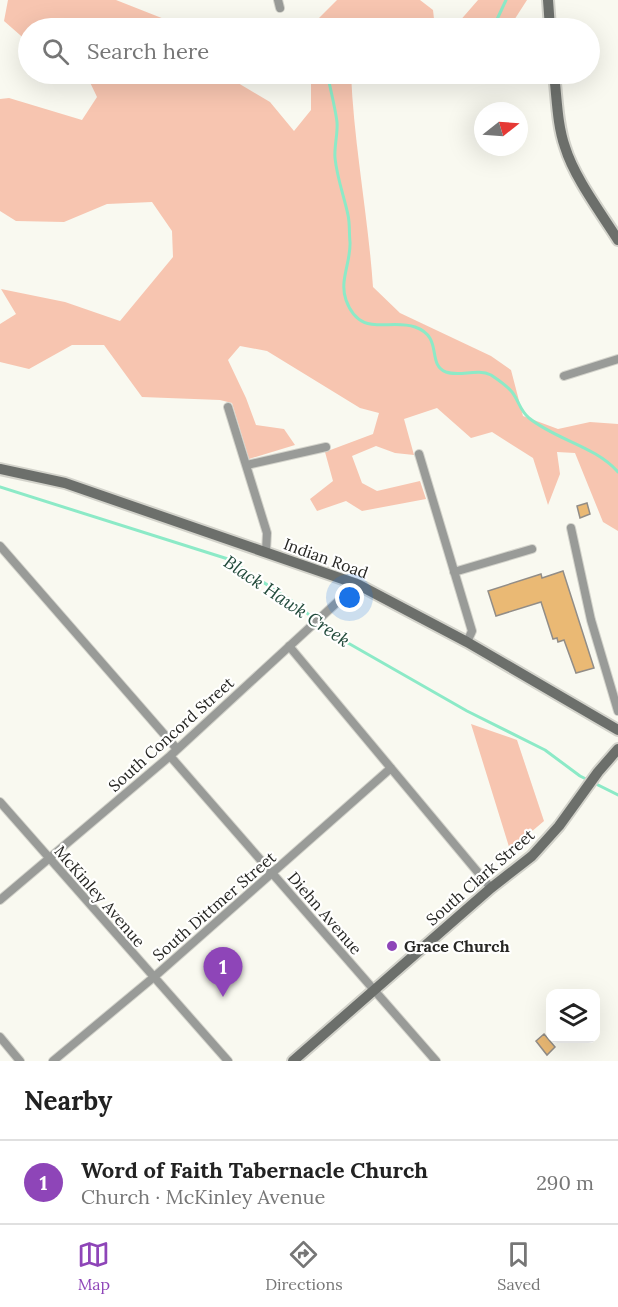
<!DOCTYPE html>
<meta charset="utf-8">
<style>
body{margin:0;font-family:Lora,serif;background:#f6f6f6;color:#222}
.controls{position:absolute;right:18px;bottom:18px;display:grid;overflow:hidden;border-radius:12px;box-shadow:0 6px 24px #0002}
.controls button{width:54px;height:54px;display:grid;place-items:center;padding:0;border:0;border-bottom:2px solid #e0e0e0;background:#fff;color:#222;font:30px sans-serif}
.compass{position:absolute;left:474px;top:102px;width:54px;height:54px;border-radius:50%;background:#fff;box-shadow:0 6px 24px #0002;rotate:73deg}
.you{position:absolute;left:350px;top:598px;width:21px;height:21px;margin:-15px;border:4px solid #fff;border-radius:50%;background:#1a73e8;box-shadow:0 0 0 9px #1a73e833}
.badge{display:grid;place-items:center;width:39px;height:39px;border-radius:50%;background:#8e45b8;color:#fff;font-size:20px;font-weight:700}
.pin{position:absolute;translate:-50% -50px;filter:drop-shadow(0 2px 3px #0008)}
.pin::after{content:'';position:absolute;top:32px;width:21px;height:18px;background:inherit;clip-path:polygon(0 0,100% 0,50% 100%)}
.list{margin:0;padding:0;list-style:none}
h2{display:flex;justify-content:space-between;align-items:center;height:78px;margin:0;padding:0 24px;font-size:26px}
h2 small{font-size:20px;font-weight:400;color:#767676}
.list li{display:grid;grid-template-columns:39px 1fr auto;gap:18px;align-items:center;box-sizing:border-box;height:84px;padding:0 24px;border-top:2px solid #e0e0e0}
.list b{display:block;font-size:22px;white-space:nowrap}
.list p{margin:0;font-size:20px;white-space:nowrap;color:#767676}
.list em{font-size:20px;font-style:normal;color:#767676}
.icon{flex:none;width:33px;height:33px;fill:none;stroke:currentColor;stroke-width:2;stroke-linecap:round;stroke-linejoin:round}
.map{position:relative;flex:none;width:618px;height:1061px;overflow:hidden}
.search{position:absolute;background:#fff;box-shadow:0 6px 24px #0002;left:18px;right:18px;top:18px;height:66px;display:flex;align-items:center;gap:15px;box-sizing:border-box;padding:0 21px;border-radius:33px;color:#767676;font-size:22px}
.sheet{height:162px;background:#fff}
nav{display:flex;justify-content:space-around;align-items:center;box-sizing:border-box;height:84px;border-top:2px solid #e0e0e0;background:#fff;font-size:16px;color:#767676}
nav a{display:grid;justify-items:center;gap:3px}
nav .on{color:#8e45b8}
.map>svg:first-child{display:block}
</style>
<div class="map">
<svg width="618" height="1061" viewBox="0 0 618 1061">
<rect width="100%" height="100%" fill="#f9f9f0"/>
<!-- green -->
<path fill="#f7c5b0" d="M8 0H116L187 28H28V42L4 21Z
M337 0H420L433 10 435 28H312V25Z
M478 0H527L509 28H458V23Z
M86 74H223L270 102 294 131 311 110V74H351C354 145 368 215 373 287L400 313 491 356 511 370 523 416 558 429 590 422 618 424V531L603 522 575 453 557 452 560 474 548 505 533 458 492 432 471 438 437 408 404 419 414 455 395 453 376 446 352 456 362 483 377 491 420 481 426 499 362 511 346 501 317 511 310 499 333 481 325 452 373 434 379 413 360 408 267 351 240 346 228 360 246 398 256 425 284 429 295 445 249 459 232 403 220 400 142 397 104 345H72L29 369 0 362V324L16 314 1 289 65 302 120 321 173 257 172 231 152 202 107 204 64 222 16 221 0 211V99L9 98 82 120 97 97Z
M471 724 517 740 544 821 510 850Z"/>
<g fill="none" stroke-linecap="round" stroke-linejoin="round">
<!-- stream -->
<path stroke="#8ceac7" stroke-width="3" d="M493 28 506 0
M329 74 328 77C331 92 335 107 337 122 338 134 334 146 335 158 337 178 344 196 348 215 350 224 349 234 350 242 351 262 339 281 346 300 360 339 389 318 415 327 444 337 426 364 446 372 460 377 477 368 491 375 497 379 507 386 512 392 519 401 520 411 529 418 556 440 595 446 618 472
M0 487 228 559 298 605 327 631 467 711 545 750 580 776 618 795"/>
</g>
<!-- building -->
<path fill="#eab974" stroke="#928d87" stroke-width="1.5" d="M587 503 590 514 580 518 577 506Z
M563 571 594 668 576 673 564 640 558 642 557 638 553 639 541 602 496 616 488 591 541 574 542 578Z
M544 1034 555 1047 547 1055 536 1041Z"/>
<g fill="none" stroke-linecap="round" stroke-linejoin="round">
<defs>
<path id="street" d="M278 0 280 8
M564 376 618 359
M228 407 267 533 266 552
M419 454 472 631 467 642
M247 465 326 447
M571 528 591 620 618 711
M0 546 177 749
M454 572 532 549
M289 646 491 888
M170 756 436 1061
M0 802 228 1061
M0 900 170 756 357 584
M0 1037 20 1061
M53 1061 154 977 391 768"/>
<path id="secondary" d="M548 0 550 28
M554 74C557 98 557 124 565 147 574 177 601 213 618 240
M0 469 65 483 357 584 467 642 618 730
M293 1061 491 888 532 856 559 826 598 772 618 749"/>
</defs>
<!-- street casing -->
<use href="#street" stroke="#d3d3cb" stroke-width="10"/>
<!-- secondary casing -->
<use href="#secondary" stroke="#d3d3cb" stroke-width="14"/>
<!-- street -->
<use href="#street" stroke="#999b98" stroke-width="8"/>
<!-- secondary -->
<use href="#secondary" stroke="#6c6f6b" stroke-width="10"/>
</g>
<!-- markers -->
<circle fill="#8e45b8" stroke="#fffffe" stroke-width="2" cx="392" cy="946" r="6"/>
<g text-anchor="middle" dominant-baseline="central" stroke-width="4.5" stroke-linejoin="round" paint-order="stroke">
<!-- street labels -->
<g font-size="16" fill="#262623" stroke="#fffffe">
<text transform="translate(326 558) rotate(20)">Indian Road</text>
<text transform="translate(171 734) rotate(-42)">South Concord Street</text>
<text transform="translate(480 877) rotate(-41)">South Clark Street</text>
<text transform="translate(100 896) rotate(49)">McKinley Avenue</text>
<text transform="translate(214 906) rotate(-41)">South Dittmer Street</text>
<text transform="translate(325 913) rotate(49)">Diehn Avenue</text>
</g>
<!-- poi labels -->
<g font-size="16" font-weight="bold" fill="#262623" stroke="#fffffe" text-anchor="start">
<text x="404" y="946">Grace Church</text>
</g>
<!-- water labels -->
<g font-size="18" font-style="italic" fill="#214a3b" stroke="#fffffe">
<text transform="translate(287 601) rotate(34)">Black Hawk Creek</text>
</g>
</g>
</svg>
<div class="controls">
<button><svg class="icon" aria-label="layers" viewBox="0 0 24 24"><path d="M12 4l9 5-9 5-9-5zM3 14l9 5 9-5"/></svg></button>
</div>
<svg class="compass" viewBox="-18 -18 36 36"><path d="M0-13l5 13h-10z" fill="#e53935"/><path d="M0 13l5-13h-10z" fill="#767676"/></svg>
<div class="you"></div>
<div class="pin badge" style="left:223px;top:997px">1</div>
<div class="search"><svg class="icon" aria-label="search" viewBox="0 0 24 24"><circle cx="10" cy="10" r="6"/><path d="M15 15l6 6"/></svg>Search here</div>
</div>
<section class="sheet">
<h2>Nearby<small></small></h2>
<ul class="list">
<li><span class="badge">1</span><div><b>Word of Faith Tabernacle Church</b><p>Church · McKinley Avenue</p></div><em>290 m</em></li>
</ul>
</section>
<nav>
<a class="on"><svg class="icon" aria-label="map" viewBox="0 0 24 24"><path d="M3 6l6-2 6 2 6-2v14l-6 2-6-2-6 2zM9 4v14M15 6v14"/></svg>Map</a>
<a><svg class="icon" aria-label="directions" viewBox="0 0 24 24"><path d="M12 3l9 9-9 9-9-9zM9 14v-3h6M13 9l2 2-2 2"/></svg>Directions</a>
<a><svg class="icon" aria-label="saved" viewBox="0 0 24 24"><path d="M7 4h10v16l-5-4-5 4z"/></svg>Saved</a>
</nav>
